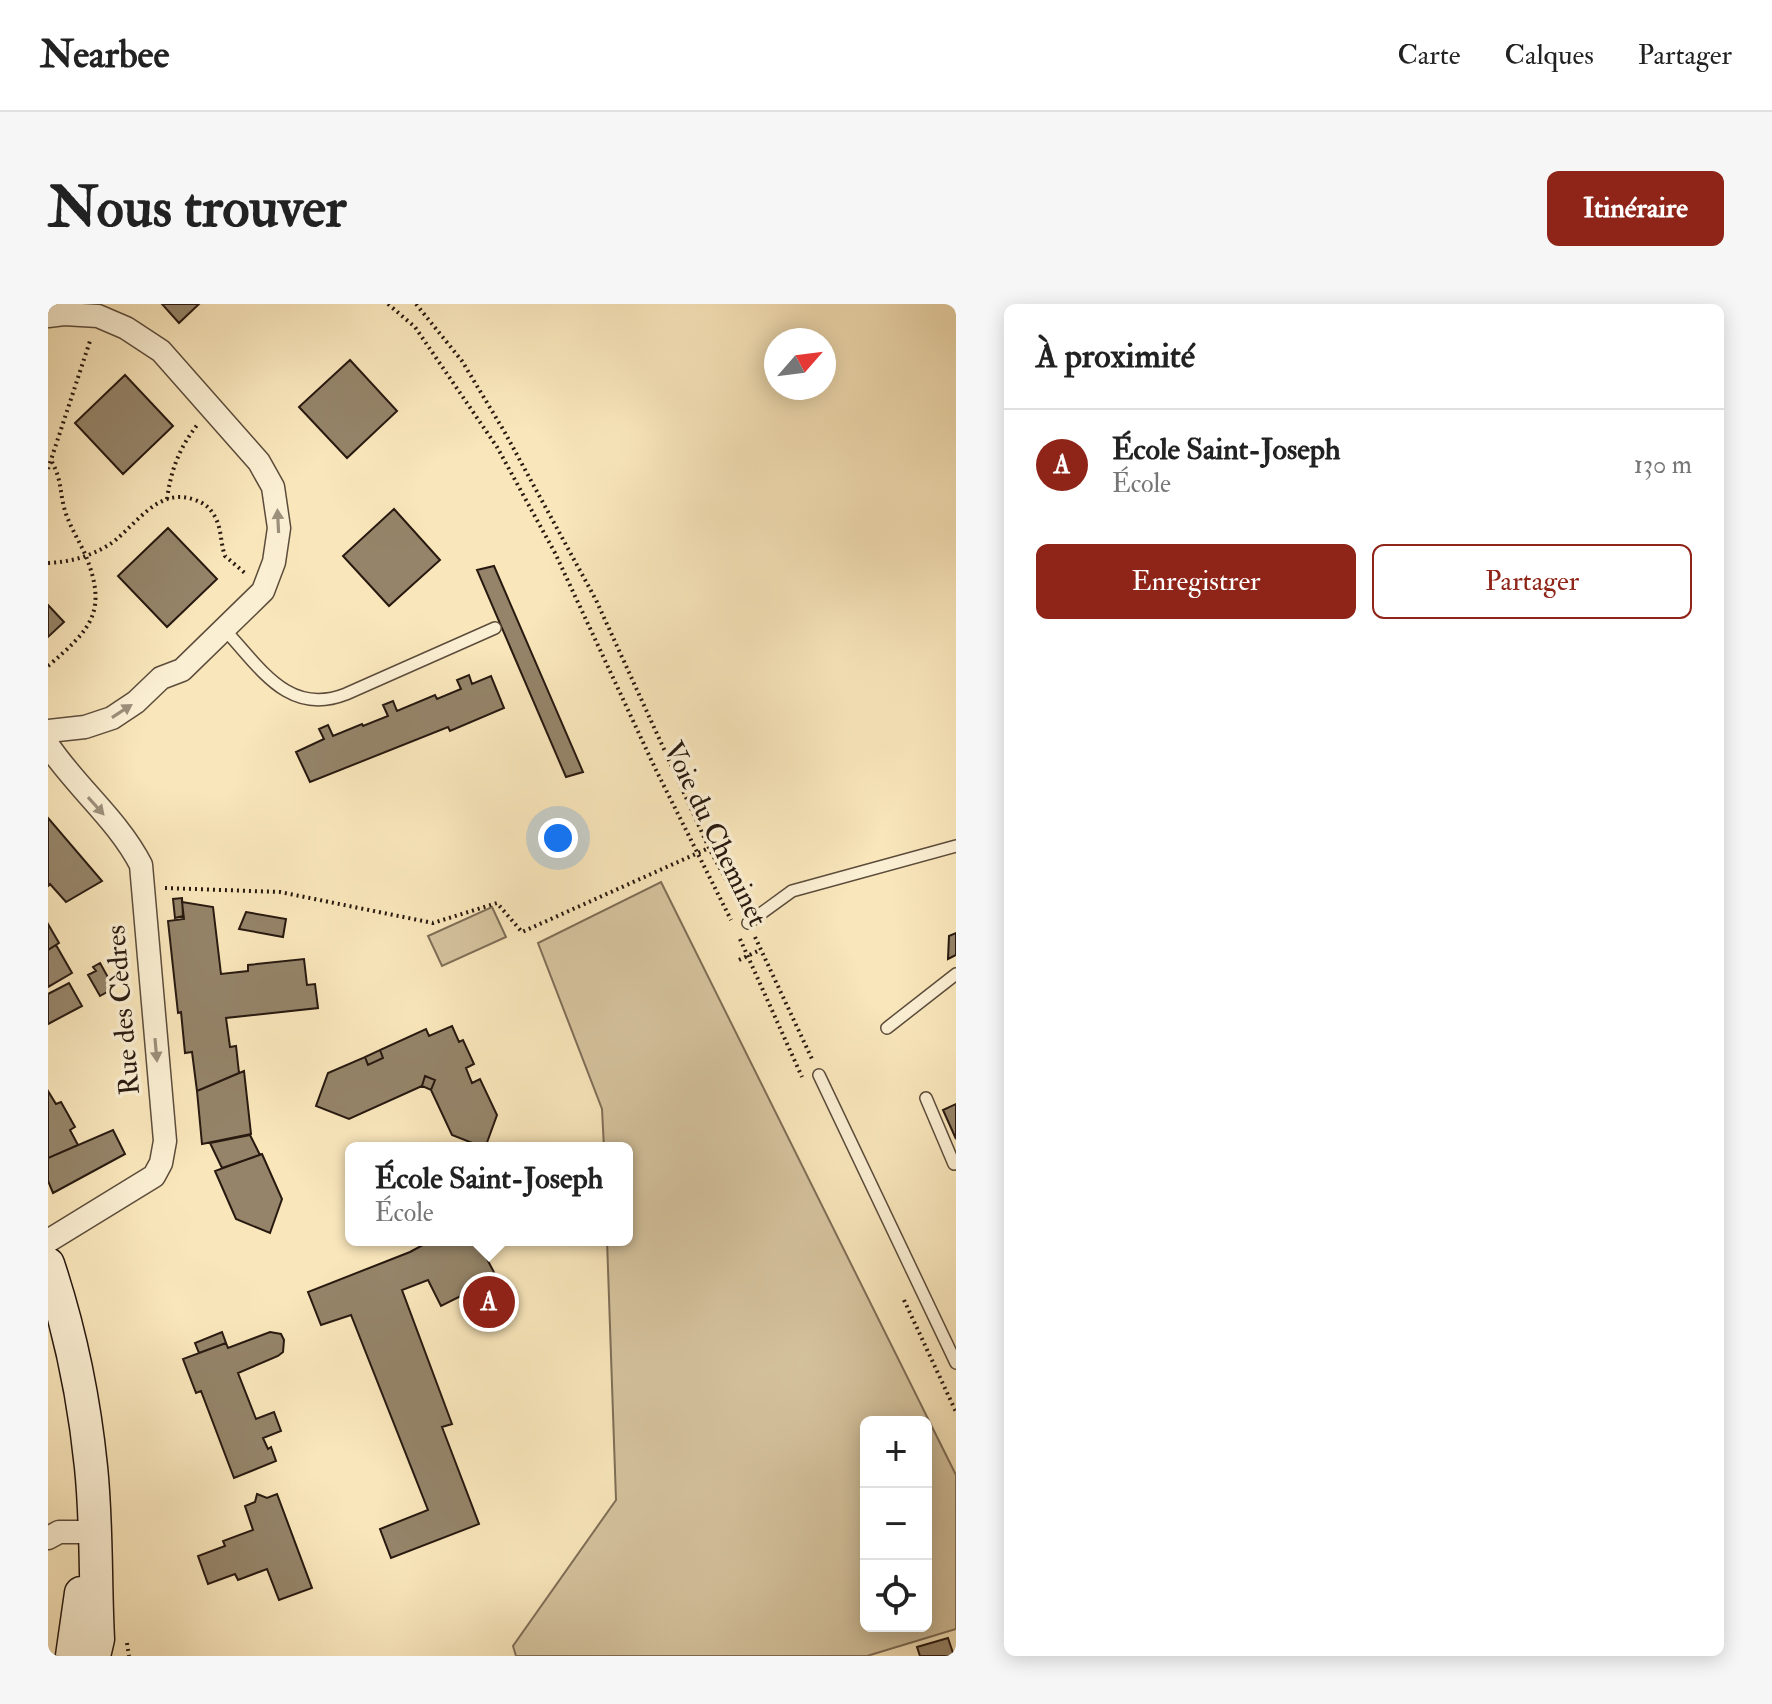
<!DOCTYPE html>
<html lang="fr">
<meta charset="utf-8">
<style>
body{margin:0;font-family:"IM FELL Double Pica",serif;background:#f6f6f6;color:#222}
.controls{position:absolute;right:24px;bottom:24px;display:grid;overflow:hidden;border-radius:12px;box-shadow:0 4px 20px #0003}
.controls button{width:72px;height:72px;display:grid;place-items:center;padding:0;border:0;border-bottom:2px solid #e0e0e0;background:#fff;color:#222;font:40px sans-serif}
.compass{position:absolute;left:716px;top:24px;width:72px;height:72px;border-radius:50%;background:#fff;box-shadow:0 4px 20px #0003;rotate:62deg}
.you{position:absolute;left:510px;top:534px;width:28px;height:28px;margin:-20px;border:6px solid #fff;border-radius:50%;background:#1a73e8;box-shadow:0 0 0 12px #1a73e833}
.badge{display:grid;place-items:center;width:52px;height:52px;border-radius:50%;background:#8f2418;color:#fff;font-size:26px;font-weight:700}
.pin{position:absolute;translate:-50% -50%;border:4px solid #fff;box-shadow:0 2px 8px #0006}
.popup{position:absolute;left:297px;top:838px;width:288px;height:104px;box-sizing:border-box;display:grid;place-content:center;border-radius:12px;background:#fff;filter:drop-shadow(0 2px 6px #0005);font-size:26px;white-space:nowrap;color:#767676}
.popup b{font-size:30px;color:#222}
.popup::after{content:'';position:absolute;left:50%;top:100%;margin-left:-16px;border:16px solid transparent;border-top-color:#fff}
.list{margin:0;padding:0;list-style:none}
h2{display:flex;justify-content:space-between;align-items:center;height:104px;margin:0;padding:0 32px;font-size:34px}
h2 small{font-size:26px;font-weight:400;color:#767676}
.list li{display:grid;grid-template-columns:52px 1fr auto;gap:24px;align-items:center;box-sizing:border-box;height:112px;padding:0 32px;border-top:2px solid #e0e0e0}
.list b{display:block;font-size:30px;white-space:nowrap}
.list p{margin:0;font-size:26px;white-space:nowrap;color:#767676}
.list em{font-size:26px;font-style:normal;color:#767676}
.actions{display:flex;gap:16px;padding:24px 32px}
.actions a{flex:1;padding:18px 0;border:2px solid #8f2418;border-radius:12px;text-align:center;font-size:28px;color:#8f2418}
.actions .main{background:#8f2418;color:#fff}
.icon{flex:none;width:44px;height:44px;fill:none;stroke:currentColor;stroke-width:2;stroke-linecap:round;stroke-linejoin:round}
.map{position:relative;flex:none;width:908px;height:1352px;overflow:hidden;border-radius:12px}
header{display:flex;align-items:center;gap:48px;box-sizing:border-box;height:112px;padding:0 40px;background:#fff;border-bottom:2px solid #e0e0e0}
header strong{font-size:38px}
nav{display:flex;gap:44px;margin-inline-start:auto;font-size:28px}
.intro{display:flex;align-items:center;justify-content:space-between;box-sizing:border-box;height:192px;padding:0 48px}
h1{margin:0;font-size:56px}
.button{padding:20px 36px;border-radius:12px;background:#8f2418;color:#fff;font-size:28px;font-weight:700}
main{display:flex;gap:48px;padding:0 48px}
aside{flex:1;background:#fff;border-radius:12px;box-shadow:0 4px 20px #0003}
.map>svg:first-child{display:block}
</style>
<header>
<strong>Nearbee</strong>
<nav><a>Carte</a><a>Calques</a><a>Partager</a></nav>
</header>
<div class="intro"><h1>Nous trouver</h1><a class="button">Itinéraire</a></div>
<main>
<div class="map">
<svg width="908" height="1352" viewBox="0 0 908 1352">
<rect width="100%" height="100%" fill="#f9e6bb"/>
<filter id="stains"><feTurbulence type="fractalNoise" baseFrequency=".0025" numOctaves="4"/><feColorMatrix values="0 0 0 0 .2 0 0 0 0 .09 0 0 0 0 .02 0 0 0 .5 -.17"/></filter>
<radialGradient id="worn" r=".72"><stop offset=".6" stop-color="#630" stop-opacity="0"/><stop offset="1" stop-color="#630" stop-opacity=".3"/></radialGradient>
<!-- green -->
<path fill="#d5c39e" stroke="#7e6e57" stroke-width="2" fill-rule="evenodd" d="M613 578 908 1171V1325L819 1352H468L465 1342 568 1196 559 936H579V844H556L554 805 490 639ZM818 1118H878V1322H818Z
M444 603 458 633 394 662 380 632Z"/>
<!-- building -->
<path fill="#958469" stroke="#281910" stroke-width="2" d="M114 0H151L131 19Z
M302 56 349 107 299 154 251 103Z
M77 71 125 122 75 170 27 119Z
M346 205 392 256 341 302 295 252Z
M120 224 169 275 119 323 70 272Z
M446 262 535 468 518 473 429 266Z
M0 301 16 318 0 333Z
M421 371 424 380 443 372 456 404 402 427 400 423 262 478 248 448 276 435 271 425 280 421 285 432 314 420 315 422 340 412 335 401 345 397 349 407 387 391 389 395 413 385 409 376Z
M0 514 54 577 18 598 2 580 0 582Z
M134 594 135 612 127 614 125 595Z
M134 598 165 603 173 670 200 667V661L256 655 259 681 267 680 270 704 178 714 182 743 188 742 191 769 149 787 144 748 137 749 133 708 130 709 120 617 136 615Z
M198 608 238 615 235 633 191 625Z
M0 620 11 639 0 646Z
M908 629V651L900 655 901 632Z
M8 641 24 669 0 683V646Z
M52 659 66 684 52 692 40 671 48 667 45 663Z
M21 679 34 702 0 720V690Z
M404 722 411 738 415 736 426 760 418 764 424 779 432 775 449 811 437 844 404 831 383 786 387 776 377 772 374 782 301 815 268 802 280 769 317 753 320 761 335 754 332 746 378 725 381 732Z
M332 746 335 754 320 761 317 753Z
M196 767 203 830 154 840 149 787Z
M377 772 387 776 383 786 374 782Z
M0 787 8 800 13 798 27 823 22 826 30 841 0 854Z
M908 800V835L895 806Z
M65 826 77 850 5 889 0 877V854Z
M202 831 212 851 174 864 162 839Z
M214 850 234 895 222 929 188 915 167 867Z
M384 936H429L449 974 393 1002 380 976 354 986 404 1120 394 1123 431 1220 343 1254 332 1225 380 1206 303 1011 273 1021 260 988 362 948Z
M174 1028 178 1039 151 1049 147 1039Z
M222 1028 233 1030 236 1036 235 1048 230 1052 190 1069 208 1115 226 1108 233 1127 215 1134 220 1145 223 1143 228 1157 186 1174 153 1087 148 1089 135 1055 178 1039 180 1044Z
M209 1190 219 1194 229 1190 264 1284 231 1296 219 1265 190 1276 187 1270 160 1280 150 1252 177 1242 175 1237 205 1226 197 1202 207 1198Z
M900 1334 906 1352H872L869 1343Z"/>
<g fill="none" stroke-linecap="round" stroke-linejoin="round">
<defs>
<path id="service" d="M176 325C212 363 240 413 298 390L447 324
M700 619 744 587 908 542
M839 724 908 670
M771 771 908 1059
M878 794 906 860"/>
<path id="minor" d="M0 12 16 10 50 12 78 24 113 47 211 158 225 183 231 224 226 258 215 287 134 366 113 374 88 398 64 414 37 423 0 427
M0 441C28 483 70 516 93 561L117 837 113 859 106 872 0 937
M0 1234 11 1228H33"/>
<path id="secondary" d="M0 960C22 1026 36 1094 43 1163 49 1220 47 1278 50 1335L46 1352
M24 1352 33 1289"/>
</defs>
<!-- service casing -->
<use href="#service" stroke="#5c4c3b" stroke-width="14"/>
<!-- minor casing -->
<use href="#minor" stroke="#5c4c3b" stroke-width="25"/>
<!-- secondary casing -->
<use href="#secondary" stroke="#281910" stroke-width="35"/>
<!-- path -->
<path stroke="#281910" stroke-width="4" stroke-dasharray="2 4" stroke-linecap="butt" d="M340 0 367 23 449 143 507 249 607 464 683 616
M368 0 414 57 456 127 548 296 661 544 693 603
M0 165 43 34
M119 195C123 166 131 144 150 120
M0 259C22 258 40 253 59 242 86 226 108 181 147 196 156 199 161 203 166 211 174 224 172 238 177 252L198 270
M0 362C42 326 61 308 37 250 31 237 23 224 18 210 11 189 15 178 3 156
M117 584 232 588 385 619 449 599 474 628 661 544
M707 633 764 755
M692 635 754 773
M691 656 712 646
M856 996 908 1108
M79 1339 81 1352"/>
<!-- service -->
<use href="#service" stroke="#fbefd3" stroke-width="11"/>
<!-- minor -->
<use href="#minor" stroke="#fbefd3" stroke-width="22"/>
<!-- secondary -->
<use href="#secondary" stroke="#fbefd3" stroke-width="32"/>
</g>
<!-- one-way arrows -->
<defs><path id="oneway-solid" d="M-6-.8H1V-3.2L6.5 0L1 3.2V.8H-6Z" transform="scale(2)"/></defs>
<g fill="#9c8f7b">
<use href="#oneway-solid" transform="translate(230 217) rotate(-93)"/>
<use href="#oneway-solid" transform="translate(74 407) rotate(-33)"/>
<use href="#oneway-solid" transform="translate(48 502) rotate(48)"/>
<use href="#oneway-solid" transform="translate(108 746) rotate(85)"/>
</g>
<g text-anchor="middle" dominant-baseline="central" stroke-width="7" stroke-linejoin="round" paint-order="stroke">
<!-- street labels -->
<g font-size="28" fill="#281910" stroke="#fbefd3">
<text transform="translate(667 530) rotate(64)">Voie du Cheminet</text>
<text transform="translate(75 706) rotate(-95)">Rue des Cèdres</text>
</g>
</g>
<rect width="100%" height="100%" filter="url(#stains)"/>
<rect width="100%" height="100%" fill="url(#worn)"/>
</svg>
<div class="controls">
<button>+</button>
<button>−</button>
<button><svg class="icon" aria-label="locate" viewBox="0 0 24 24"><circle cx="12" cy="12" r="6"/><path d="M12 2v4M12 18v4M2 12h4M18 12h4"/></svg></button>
</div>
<svg class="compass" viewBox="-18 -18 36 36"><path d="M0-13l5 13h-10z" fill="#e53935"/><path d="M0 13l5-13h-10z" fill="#767676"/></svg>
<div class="you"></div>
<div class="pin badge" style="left:441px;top:998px">A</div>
<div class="popup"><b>École Saint-Joseph</b>École</div>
</div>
<aside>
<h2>À proximité<small></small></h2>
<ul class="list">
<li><span class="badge">A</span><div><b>École Saint-Joseph</b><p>École</p></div><em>130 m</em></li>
</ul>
<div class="actions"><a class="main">Enregistrer</a><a>Partager</a></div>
</aside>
</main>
